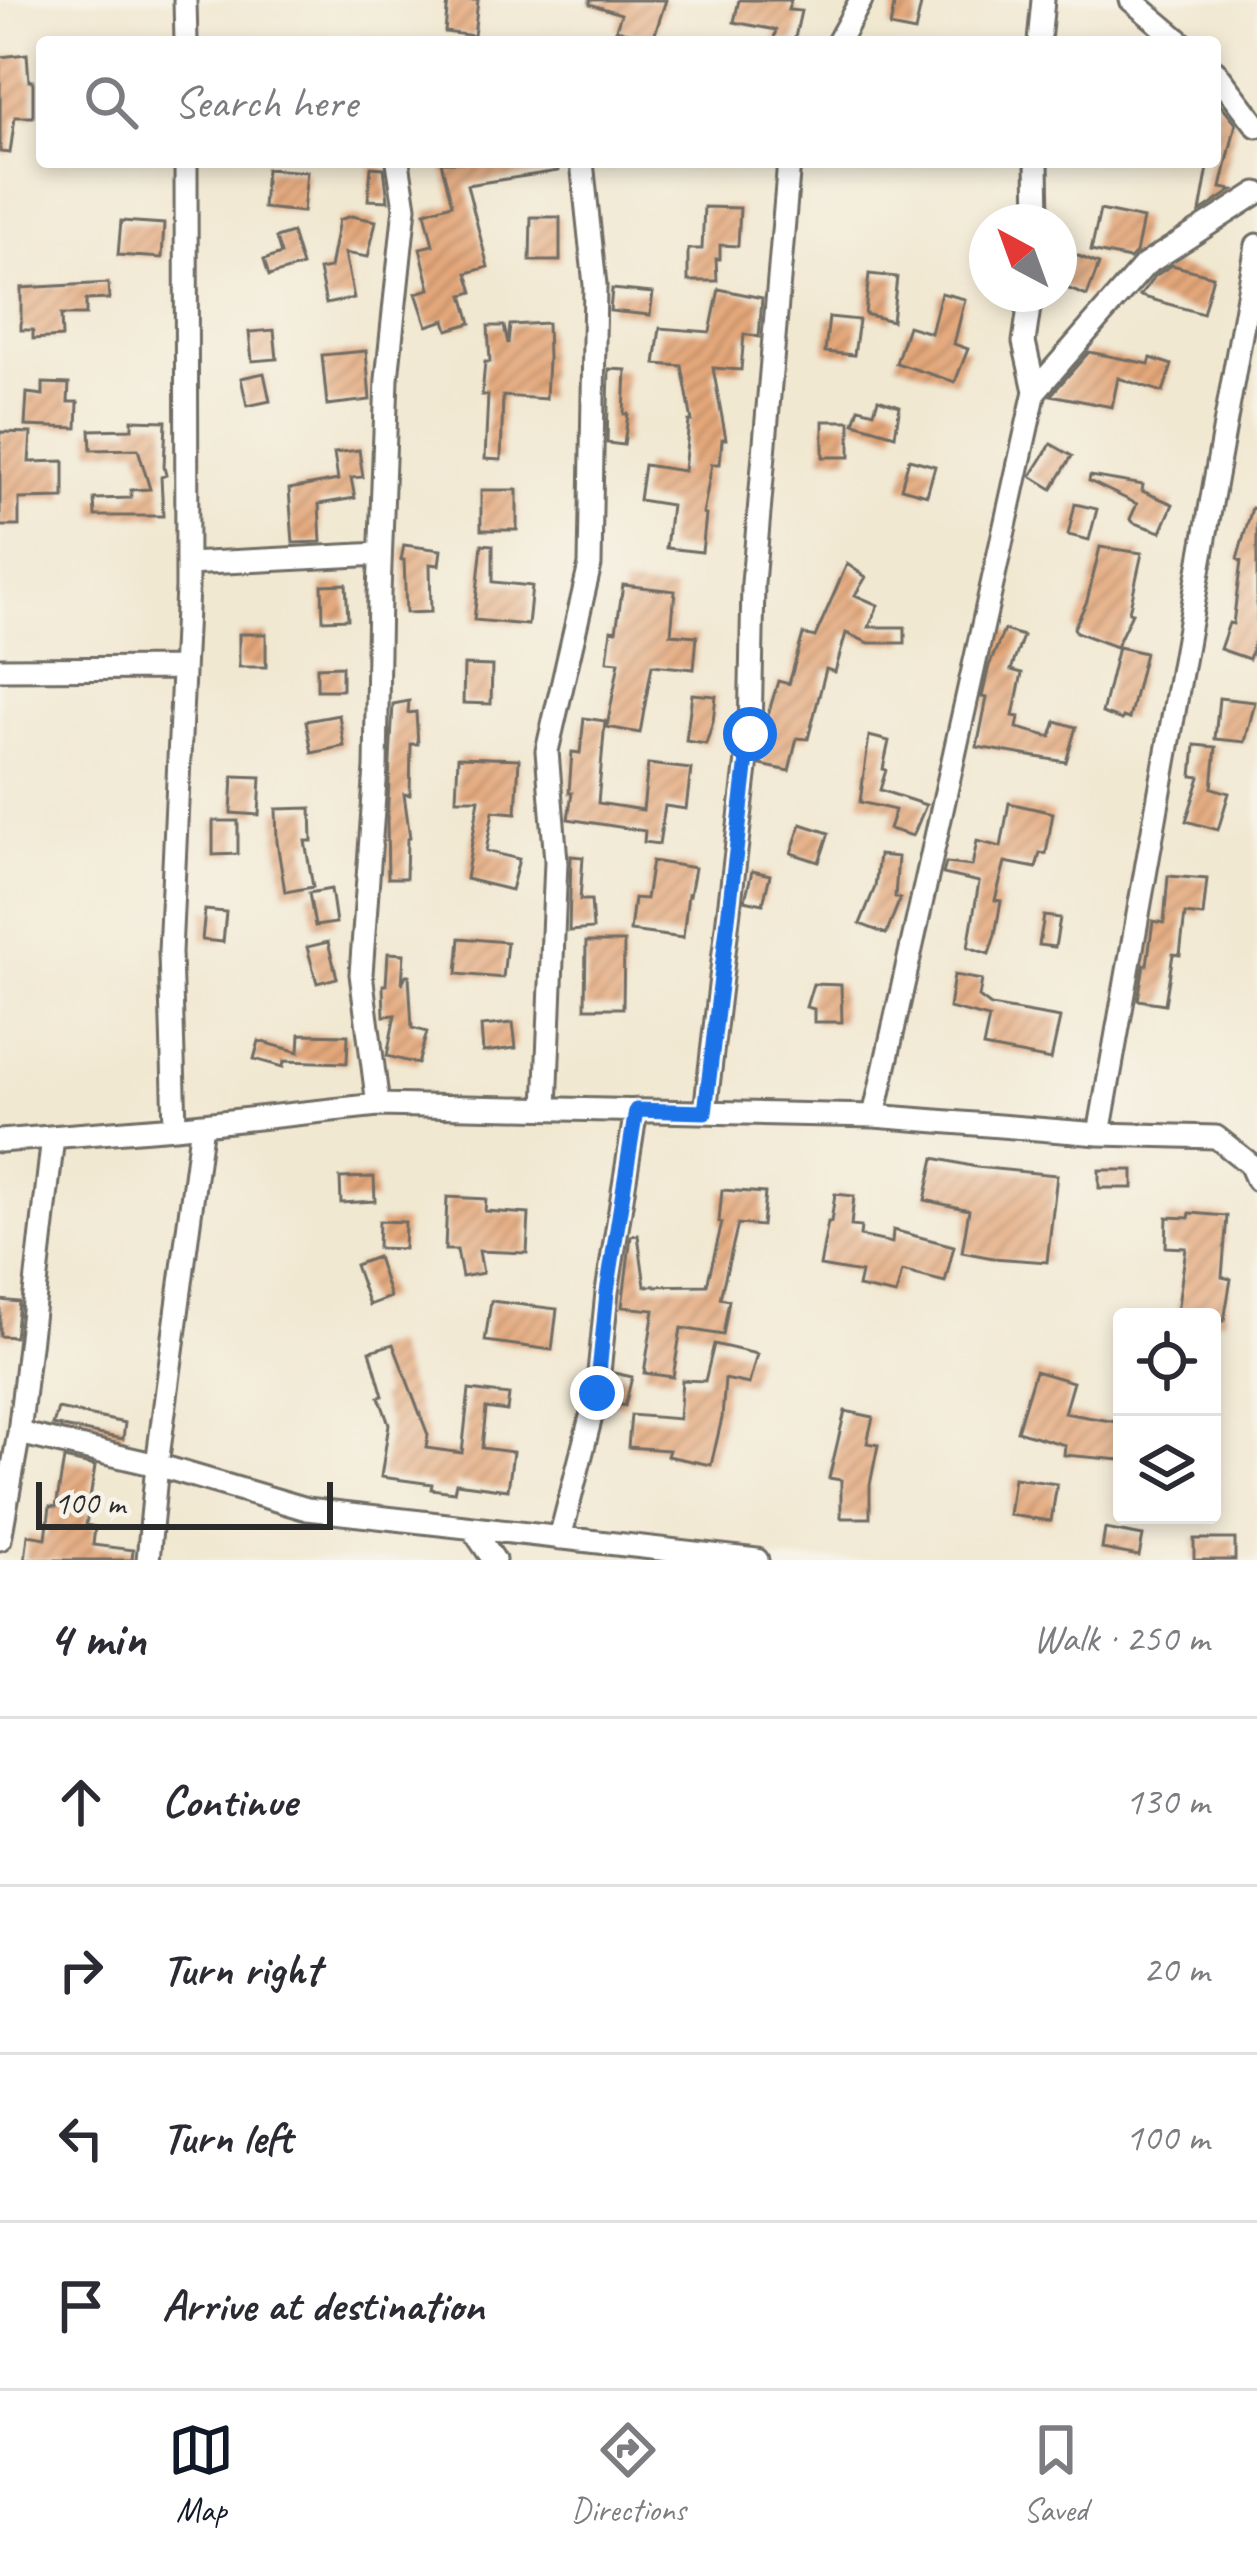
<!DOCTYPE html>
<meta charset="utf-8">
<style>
body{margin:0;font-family:Caveat,sans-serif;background:#f2f2f3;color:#2b2b33}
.controls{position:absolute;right:36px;bottom:36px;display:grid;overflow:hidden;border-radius:12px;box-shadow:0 6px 18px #0003}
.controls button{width:108px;height:108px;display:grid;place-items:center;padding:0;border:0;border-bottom:3px solid #e1e1e2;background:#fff;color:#2b2b33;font:60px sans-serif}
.compass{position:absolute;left:969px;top:204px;width:108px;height:108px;border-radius:50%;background:#fff;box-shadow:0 6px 18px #0003;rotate:319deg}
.scale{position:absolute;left:36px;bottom:30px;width:297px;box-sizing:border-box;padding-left:12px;border:6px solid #2b2b2b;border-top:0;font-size:33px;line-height:42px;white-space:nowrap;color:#2b2b2b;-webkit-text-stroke:9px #f7f3e8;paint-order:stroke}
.stop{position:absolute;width:36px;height:36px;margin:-27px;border:9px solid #1a73e8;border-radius:50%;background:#fff}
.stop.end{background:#1a73e8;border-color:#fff;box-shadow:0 3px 12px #0008}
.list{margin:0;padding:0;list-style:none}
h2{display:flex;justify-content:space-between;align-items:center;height:156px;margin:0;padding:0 48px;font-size:51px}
h2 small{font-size:39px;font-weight:400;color:#7c7c81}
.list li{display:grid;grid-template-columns:78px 1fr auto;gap:36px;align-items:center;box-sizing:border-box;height:168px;padding:0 48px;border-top:3px solid #e1e1e2}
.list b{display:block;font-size:45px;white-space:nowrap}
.list em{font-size:39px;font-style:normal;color:#7c7c81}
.icon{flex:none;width:66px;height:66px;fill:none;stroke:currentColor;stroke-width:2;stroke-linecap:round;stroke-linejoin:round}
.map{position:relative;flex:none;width:1257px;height:1560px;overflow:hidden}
.search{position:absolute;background:#fff;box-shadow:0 6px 18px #0003;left:36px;right:36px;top:36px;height:132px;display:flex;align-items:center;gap:30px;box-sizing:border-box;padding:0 42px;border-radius:12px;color:#7c7c81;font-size:45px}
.sheet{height:828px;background:#fff}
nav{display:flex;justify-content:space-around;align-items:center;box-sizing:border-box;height:168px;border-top:3px solid #e1e1e2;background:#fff;font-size:33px;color:#7c7c81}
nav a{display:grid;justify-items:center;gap:6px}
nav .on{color:#111827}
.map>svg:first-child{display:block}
</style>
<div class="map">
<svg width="1257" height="1560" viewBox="0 0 1257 1560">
<defs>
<pattern id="building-hatch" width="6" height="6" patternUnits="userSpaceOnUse" patternTransform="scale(3)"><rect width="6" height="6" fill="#e4a77a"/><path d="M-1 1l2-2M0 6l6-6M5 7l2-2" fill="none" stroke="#b98864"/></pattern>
</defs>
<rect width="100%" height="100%" fill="#f7f3e8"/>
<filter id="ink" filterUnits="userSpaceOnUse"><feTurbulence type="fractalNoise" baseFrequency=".00833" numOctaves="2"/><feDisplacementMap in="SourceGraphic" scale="24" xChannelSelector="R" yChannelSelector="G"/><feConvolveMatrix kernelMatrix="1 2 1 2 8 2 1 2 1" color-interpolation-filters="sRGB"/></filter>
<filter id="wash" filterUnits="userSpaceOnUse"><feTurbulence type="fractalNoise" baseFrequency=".004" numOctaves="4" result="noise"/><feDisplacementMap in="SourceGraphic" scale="48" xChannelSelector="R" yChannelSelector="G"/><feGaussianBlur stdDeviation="2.7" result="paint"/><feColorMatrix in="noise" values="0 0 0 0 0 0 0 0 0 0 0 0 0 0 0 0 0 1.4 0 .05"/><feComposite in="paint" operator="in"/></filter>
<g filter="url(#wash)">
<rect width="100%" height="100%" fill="#f1e8d1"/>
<g id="blocks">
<!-- building -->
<path fill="url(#building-hatch)" d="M448 0H478L474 36 445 32Z
M590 0H666L653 40 616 29 621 14 590 4Z
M739 0H791L788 10 801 11 794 42H773L776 30 734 22Z
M895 0H922L915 32 890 27Z
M27 54 29 81H33V117H15L10 153 0 152V57Z
M1215 97 1236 123 1221 188 1233 190 1200 212 1209 162H1215Z
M441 162H557L558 171 467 185 488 267 467 273 473 292 463 295 471 323 448 330 445 320 427 326 416 293 430 289 420 248 433 245 425 212 452 204Z
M371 167 384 168 388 201 368 200Z
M266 169 307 172 303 212 263 208Z
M704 207 740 208 738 246 720 245V259H716L717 281H688V249H702Z
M1100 210 1143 219 1136 253 1130 259 1091 251Z
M351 216 376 221 368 257 345 253 354 298 326 304 319 270 330 268 339 220Z
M531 217H560V261H530Z
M121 221 164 224 162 258 118 255Z
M292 233 302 266 269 276 264 260 281 254 276 238Z
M1073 254 1099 264 1087 296 1061 286Z
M1172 265 1213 276 1203 314 1140 296 1155 276Z
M869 274 897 277 892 321 865 314Z
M108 283 109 299 86 300V315H61L62 337 33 339V330H21V288Z
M612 289 653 293 650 315 610 311Z
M719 289 762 298 759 337 744 334 741 370 713 368 726 439H722L720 464H712L703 514 706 515 702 552 666 548 671 505 639 500 644 465 684 471 689 421H692L682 366 655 364 660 328 710 332Z
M941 293 965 299 954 344 968 349 955 382 896 363 908 326 931 333Z
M829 317 859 320 854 355 825 352Z
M547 323 548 359 546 399 503 396 501 460 485 459 488 395H482L485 362H490L488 326H504L508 344 510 325Z
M274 330 277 359 252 361 249 332Z
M366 351 370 400 327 405 322 355Z
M1089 352 1149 364 1151 358 1172 365 1163 392 1118 378 1112 407 1051 395Z
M609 369 626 370 624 414H628L624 445 607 443Z
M264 373 270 401 247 406 241 378Z
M43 383 69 384 68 402H78L77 428 25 426 27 393 43 395Z
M878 399 900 406 895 435 854 423 859 408 874 412Z
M132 420 166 421 164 467 166 475 161 477 163 516H95L94 499 131 498V490L150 489 138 449 91 450 90 430 132 429Z
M823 421H850V457H823Z
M0 432 31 433 29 462 64 461V498L19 499V526H0Z
M1051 444 1072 456 1052 489 1031 476Z
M359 450 363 477 351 478 355 498 319 504 321 542 293 543 289 489 338 480 334 453Z
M909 459 935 466 927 495 901 488Z
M1090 476 1143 485 1142 491 1173 504 1161 532 1134 523 1130 519 1137 504 1089 481Z
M481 490H517V530H481Z
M1075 504 1097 509 1089 540 1068 535Z
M1252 508 1257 509V635L1249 659 1220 649 1229 623 1233 624 1241 561 1237 559Z
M482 544 493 545V582L532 586 528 625 474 620Z
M404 545 441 550 439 565 430 564 431 612 406 613 404 560H401Z
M1100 547 1142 553 1129 612 1132 613 1116 647 1076 632 1074 628 1087 601Z
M847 564 866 577 855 595 878 605 869 627H905V643H869L846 633 835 672 826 669 808 739 797 738 789 771 761 765 765 725 778 681 789 684 803 634 815 637Z
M346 584 348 619 323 620 322 585Z
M623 585 675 591 671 634 697 636 694 669 652 665 640 733 607 727 619 662 607 661 611 630 616 631Z
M1004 630 1023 636 1011 670 1022 673 1013 716 1019 717 1017 728 1051 737 1056 721 1076 727 1066 762 977 747 987 698 982 697 989 666Z
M239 634H266V667H239Z
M1118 647 1145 653 1129 719 1123 717 1122 720 1102 713Z
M464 665 492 666 491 704 463 703Z
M342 666V690H317V667Z
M692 694 716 696 713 722 706 744 686 741Z
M1219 698 1255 702 1245 742 1215 739Z
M409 701 408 713 416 712 418 744H411L410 795 404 794 410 838 407 839 406 878H388L387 821 393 704Z
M339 715 344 746 312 753 306 721Z
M584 718 605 721 598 803 643 810 648 764 691 769 686 809 665 806 659 844 644 842 645 831 568 819 572 793H569L572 752 580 753Z
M869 736 889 741 883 769 886 770 880 790 926 805 913 836 889 829 895 810 860 802Z
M1195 745 1216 747 1212 788 1229 793 1218 830 1186 821 1200 777 1192 776Z
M458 757 519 759 516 813 493 811 486 851 519 859 511 890 466 879 479 799H456Z
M233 776 261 777 259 815 231 813Z
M1009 803 1053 813 1046 854 1040 853 1036 868 1005 862 995 900 1001 901 995 935 989 954 968 947 979 882 943 874 946 863 972 866 977 841 1001 847Z
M311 808 312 841H305L313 887 285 892 277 842 276 809Z
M213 821H238V854L213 855Z
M801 824 829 833 819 862 791 853Z
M879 855 898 857 895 897 900 899 886 934 860 924 875 887Z
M571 856 583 857 580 900H591L593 929 569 931Z
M652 861 695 868 690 895 688 894 683 938 630 931 634 898 646 899Z
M752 871 770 875 763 904 745 900Z
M1168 876 1207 879 1203 916 1185 914 1180 955 1173 954 1165 1004 1138 1000 1144 965H1147L1153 921 1164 923Z
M331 889 336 923 315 926 309 893Z
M205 910 226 912 223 942 202 940Z
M1044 916 1060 918 1055 947 1039 945Z
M460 938 507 942 503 978 457 974Z
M328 942 337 978 317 983 307 947Z
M586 942H624L623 1008H585Z
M388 953 404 954 402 984 406 975H409L412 1028 427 1032 418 1064 387 1056 395 1015 384 1016 383 985H386Z
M954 975 982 980 979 997 991 1006 1060 1018 1051 1060 983 1047 989 1018 949 1008Z
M813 984 841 985 842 1022H814V1009L806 1007Z
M513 1023 516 1048 483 1052 481 1026Z
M300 1034 348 1035 347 1063 284 1061 283 1067 254 1059 259 1041 299 1052Z
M934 1158 976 1167 1057 1175 1047 1262 993 1258 962 1252 969 1210 925 1200Z
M1099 1170H1133V1188H1099Z
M374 1177 375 1201 341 1203 340 1178Z
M722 1190 765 1193 762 1226 738 1224 720 1298 729 1300 723 1335 681 1328 673 1377 644 1373 654 1310 622 1307 631 1236 638 1235 645 1286 707 1285 722 1223 719 1222Z
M835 1194 854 1196 851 1226 861 1227 860 1236 892 1243 893 1230 954 1246 945 1282 902 1271 896 1295 858 1287 861 1273 820 1266 828 1222H831Z
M447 1197 486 1199 485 1211 529 1214 527 1253 479 1251 483 1273 462 1277 457 1250H445Z
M1190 1213 1227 1216 1222 1277 1231 1279 1224 1321 1177 1313 1186 1248 1166 1247 1167 1217 1189 1218Z
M379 1221 405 1222 404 1249 378 1248Z
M377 1257 390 1297 369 1305 355 1265Z
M0 1300 19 1302 15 1337 0 1336Z
M491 1301 557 1309 552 1350 485 1341Z
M393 1344 428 1435 426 1448 462 1453 469 1390 509 1395 507 1411 486 1408 482 1448 513 1452 508 1490 456 1483 454 1492 431 1489 432 1484 381 1477 389 1424 379 1397 383 1396 370 1351Z
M714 1344 757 1354 749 1384 725 1379 722 1418 711 1465 667 1456 669 1450 628 1447 631 1415 679 1419 682 1380 705 1381Z
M1035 1371 1073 1382 1064 1413 1122 1423V1460L1064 1455 1065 1445 1017 1431Z
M614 1373 632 1377 625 1406 610 1402Z
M58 1409 125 1423 123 1439 53 1425Z
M845 1411 873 1417 867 1443 878 1445 870 1485V1518H841V1480L829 1478Z
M64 1459 95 1466 86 1525 95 1527 93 1545 133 1550 132 1560H25L28 1535 46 1538 50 1506 56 1507Z
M1014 1478 1057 1484 1051 1521 1009 1515Z
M1105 1529 1143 1536 1139 1556 1102 1549Z
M1194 1539H1235V1560H1194Z"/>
</g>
</g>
<g filter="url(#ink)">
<use href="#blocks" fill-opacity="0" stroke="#706d65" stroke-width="3"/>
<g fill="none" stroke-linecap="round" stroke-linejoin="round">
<defs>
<path id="minor" d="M185 0 186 42
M1131 0 1181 42
M838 42 861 0
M1039 42 1043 0
M1215 71 1257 126
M1037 162 1038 222
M1031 294 1024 342 1035 391
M187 564 380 554
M0 669 183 668
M378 1105 361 974 376 768 379 593 387 379 405 207 398 162
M546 1108 556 861 547 751 590 565 595 285 582 162
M705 1112 750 734 753 583 789 162
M874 1116 1035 391 1145 265 1257 193
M175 1127 170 952 187 587 186 162
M1099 1134 1257 245
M0 1141 175 1127 378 1105 874 1116 1099 1134 1216 1137 1250 1164 1257 1180
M19 1433 157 1465 307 1509 757 1560
M472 1528 494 1560
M560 1538 597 1393 607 1292 636 1110
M0 1539 19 1433 53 1137
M148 1560 157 1465 202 1124"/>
</defs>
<!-- minor casing -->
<use href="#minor" stroke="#706d65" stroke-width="27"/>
<!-- minor -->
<use href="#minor" stroke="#fff" stroke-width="21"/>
</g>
</g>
<g fill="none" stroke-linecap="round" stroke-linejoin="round" filter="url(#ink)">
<!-- route -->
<path stroke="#1a73e8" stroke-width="15" d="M597 1393 607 1292 636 1110 705 1112 750 734"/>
</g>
</svg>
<div class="controls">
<button><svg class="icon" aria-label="locate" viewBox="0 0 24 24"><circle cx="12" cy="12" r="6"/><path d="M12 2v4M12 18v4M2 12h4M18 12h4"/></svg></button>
<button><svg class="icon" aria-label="layers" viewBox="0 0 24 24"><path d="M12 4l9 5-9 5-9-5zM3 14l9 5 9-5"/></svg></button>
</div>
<svg class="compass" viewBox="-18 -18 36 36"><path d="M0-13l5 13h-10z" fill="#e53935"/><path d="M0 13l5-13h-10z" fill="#7c7c81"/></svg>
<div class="scale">100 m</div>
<div class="stop" style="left:750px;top:734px"></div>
<div class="stop end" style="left:597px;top:1393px"></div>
<div class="search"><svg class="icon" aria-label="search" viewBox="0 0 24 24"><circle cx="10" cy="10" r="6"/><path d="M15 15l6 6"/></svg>Search here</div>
</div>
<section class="sheet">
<h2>4 min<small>Walk · 250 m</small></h2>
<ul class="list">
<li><svg class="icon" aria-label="ahead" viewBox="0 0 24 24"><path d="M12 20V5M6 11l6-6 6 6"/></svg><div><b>Continue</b></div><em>130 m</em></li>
<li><svg class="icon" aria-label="right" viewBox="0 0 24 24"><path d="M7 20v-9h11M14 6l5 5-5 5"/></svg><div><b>Turn right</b></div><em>20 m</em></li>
<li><svg class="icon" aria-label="left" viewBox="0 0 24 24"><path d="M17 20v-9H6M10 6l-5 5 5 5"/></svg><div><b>Turn left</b></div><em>100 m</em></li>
<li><svg class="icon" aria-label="arrive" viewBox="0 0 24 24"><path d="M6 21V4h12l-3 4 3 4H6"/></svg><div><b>Arrive at destination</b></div></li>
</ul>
</section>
<nav>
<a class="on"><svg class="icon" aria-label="map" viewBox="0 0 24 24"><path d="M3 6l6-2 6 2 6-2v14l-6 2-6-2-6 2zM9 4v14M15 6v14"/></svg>Map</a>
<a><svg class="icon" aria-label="directions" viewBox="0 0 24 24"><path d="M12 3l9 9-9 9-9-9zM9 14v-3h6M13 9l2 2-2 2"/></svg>Directions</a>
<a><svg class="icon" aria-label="saved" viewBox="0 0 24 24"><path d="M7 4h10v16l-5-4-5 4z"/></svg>Saved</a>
</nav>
